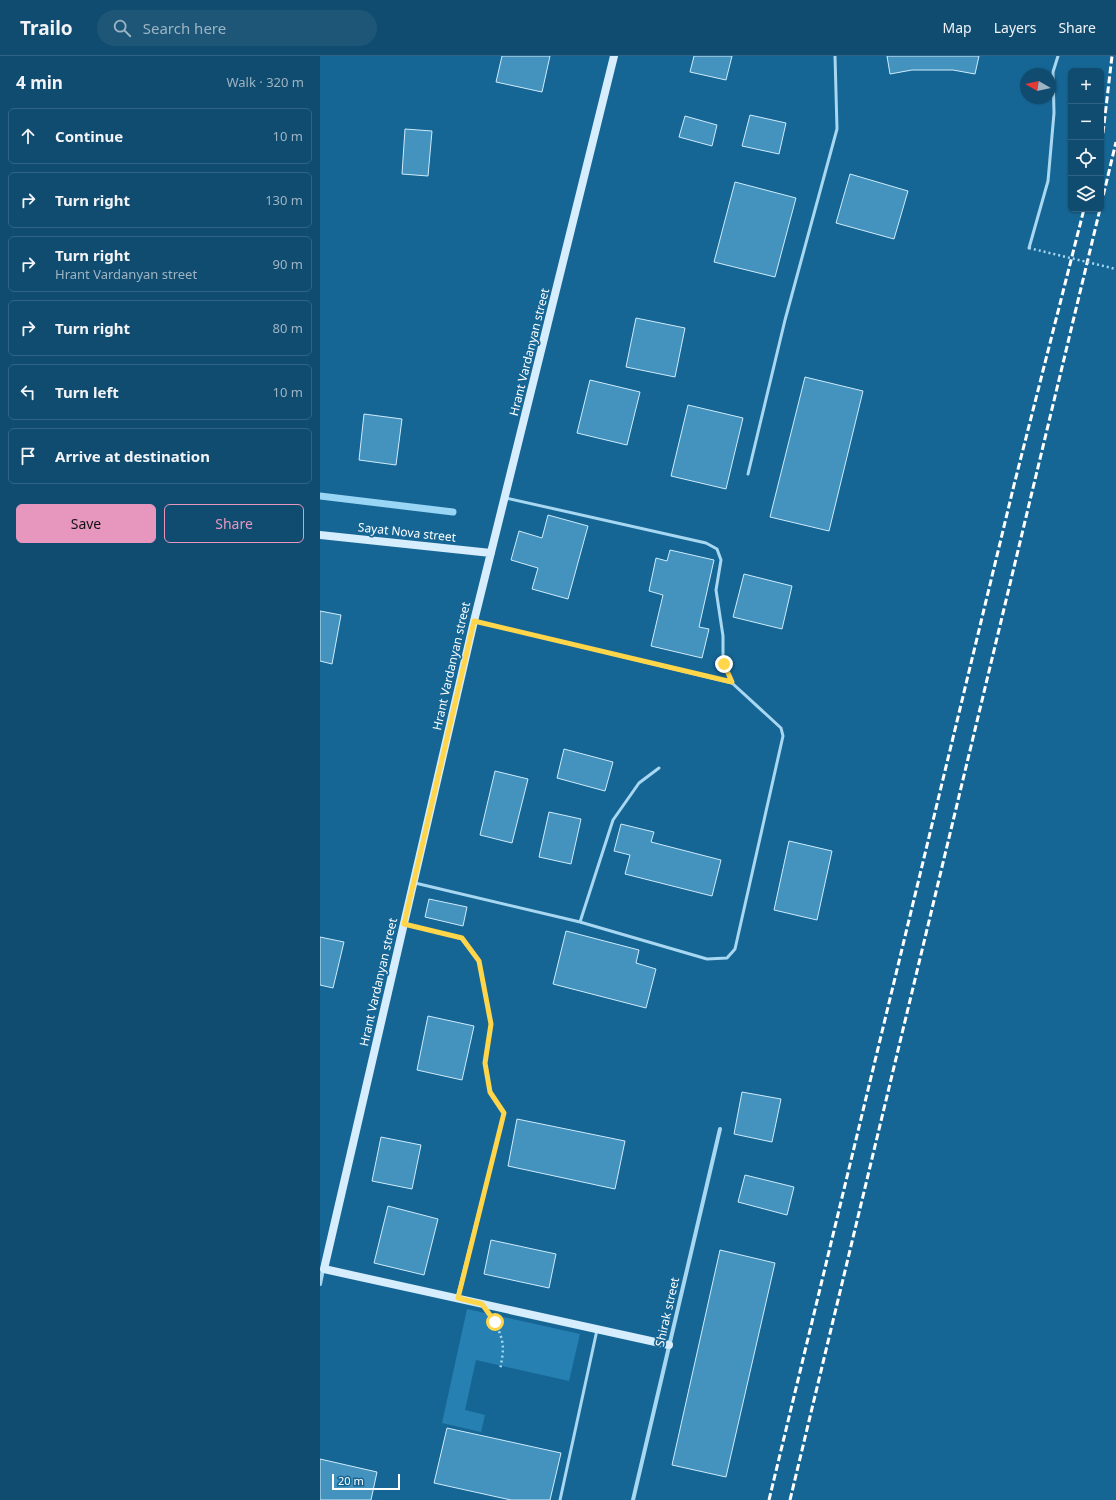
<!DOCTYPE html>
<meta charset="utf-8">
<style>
body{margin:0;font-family:"Noto Sans",sans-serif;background:#1e5678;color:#f1f3f6}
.controls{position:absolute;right:12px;top:12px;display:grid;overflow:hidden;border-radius:6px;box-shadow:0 1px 3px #0004}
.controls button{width:36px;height:36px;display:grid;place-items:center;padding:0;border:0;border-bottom:1px solid #306383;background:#104c70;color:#f1f3f6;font:20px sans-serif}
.compass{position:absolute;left:700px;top:12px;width:36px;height:36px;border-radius:50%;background:#104c70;box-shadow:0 1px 3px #0004;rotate:279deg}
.scale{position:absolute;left:12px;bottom:10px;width:68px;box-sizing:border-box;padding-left:4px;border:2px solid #fff;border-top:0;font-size:11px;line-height:14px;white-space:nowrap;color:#fff;-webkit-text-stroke:3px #166695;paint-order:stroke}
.stop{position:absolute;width:12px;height:12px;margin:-9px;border:3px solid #ffd54a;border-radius:50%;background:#fff}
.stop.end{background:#ffd54a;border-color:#fff;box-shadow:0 1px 4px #0008}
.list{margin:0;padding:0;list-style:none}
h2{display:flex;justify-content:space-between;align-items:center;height:52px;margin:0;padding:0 16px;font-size:17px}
h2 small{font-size:13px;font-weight:400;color:#9cb4c3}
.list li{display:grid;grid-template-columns:26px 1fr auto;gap:12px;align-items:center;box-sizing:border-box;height:56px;margin:0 8px 8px;padding:0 8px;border:1px solid #306383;border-radius:6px}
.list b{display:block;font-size:15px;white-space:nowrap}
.list p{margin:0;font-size:13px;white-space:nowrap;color:#9cb4c3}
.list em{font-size:13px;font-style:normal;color:#9cb4c3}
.actions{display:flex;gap:8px;padding:12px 16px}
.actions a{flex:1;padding:9px 0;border:1px solid #e797bd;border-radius:6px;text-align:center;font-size:14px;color:#e797bd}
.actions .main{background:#e797bd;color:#111}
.icon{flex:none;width:22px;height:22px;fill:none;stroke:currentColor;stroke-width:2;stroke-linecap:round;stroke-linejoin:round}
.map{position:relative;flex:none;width:796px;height:1444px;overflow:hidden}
header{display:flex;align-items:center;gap:24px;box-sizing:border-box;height:56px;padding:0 20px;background:#104c70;border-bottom:1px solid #306383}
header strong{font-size:19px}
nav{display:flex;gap:22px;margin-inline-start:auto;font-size:14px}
.search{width:280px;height:36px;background:#1e5678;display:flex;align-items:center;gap:10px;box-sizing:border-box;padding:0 14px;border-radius:22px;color:#9cb4c3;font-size:15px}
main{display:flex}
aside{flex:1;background:#104c70}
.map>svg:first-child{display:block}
</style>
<header>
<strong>Trailo</strong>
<div class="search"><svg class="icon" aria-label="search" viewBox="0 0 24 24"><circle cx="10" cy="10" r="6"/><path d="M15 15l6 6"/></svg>Search here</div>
<nav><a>Map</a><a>Layers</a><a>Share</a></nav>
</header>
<main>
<aside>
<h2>4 min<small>Walk · 320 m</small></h2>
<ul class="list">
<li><svg class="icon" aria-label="ahead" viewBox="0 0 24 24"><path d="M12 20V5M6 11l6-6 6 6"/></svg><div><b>Continue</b></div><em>10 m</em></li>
<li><svg class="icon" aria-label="right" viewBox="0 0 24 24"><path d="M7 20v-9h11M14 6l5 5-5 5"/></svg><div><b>Turn right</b></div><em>130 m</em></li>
<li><svg class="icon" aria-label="right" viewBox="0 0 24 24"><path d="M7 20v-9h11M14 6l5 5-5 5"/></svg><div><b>Turn right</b><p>Hrant Vardanyan street</p></div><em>90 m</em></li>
<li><svg class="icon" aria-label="right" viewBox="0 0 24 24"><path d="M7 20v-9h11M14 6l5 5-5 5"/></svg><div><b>Turn right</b></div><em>80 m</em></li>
<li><svg class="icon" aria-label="left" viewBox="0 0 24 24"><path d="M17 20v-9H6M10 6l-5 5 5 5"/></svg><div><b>Turn left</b></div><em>10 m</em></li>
<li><svg class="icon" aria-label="arrive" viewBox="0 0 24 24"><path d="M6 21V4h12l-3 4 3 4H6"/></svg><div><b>Arrive at destination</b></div></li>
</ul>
<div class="actions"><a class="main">Save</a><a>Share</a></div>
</aside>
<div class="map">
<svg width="796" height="1444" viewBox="0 0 796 1444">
<rect width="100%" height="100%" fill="#166695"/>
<!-- green -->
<path fill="#2680b1" d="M147 1253 260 1278 249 1325 156 1304 145 1354 165 1359 161 1376 122 1367Z"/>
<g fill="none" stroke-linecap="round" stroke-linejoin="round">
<!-- stream -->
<path stroke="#99d5f4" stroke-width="7" d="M0 440 133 456"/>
</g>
<!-- building -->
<path fill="#4492be" stroke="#ceecfc" d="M182 0H230L222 36 176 26Z
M374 0H412L406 24 370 16Z
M567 0H659L655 18 633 14H592L570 18Z
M430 59 466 67 459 98 422 90Z
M365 60 397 69 392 90 359 81Z
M85 73 112 75 108 120 82 118Z
M530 118 588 135 574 183 516 167Z
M415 126 476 142 455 221 394 206Z
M316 262 365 272 355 321 306 311Z
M485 321 543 335 509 475 450 461Z
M270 324 320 336 307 389 257 377Z
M368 349 423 362 406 433 351 420Z
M44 358 82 363 76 409 39 404Z
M228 459 268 470 248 543 212 533 218 512 191 504 199 475 222 482Z
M350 494 394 504 379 571 389 573 382 602 331 590 343 539 329 535 336 502 347 505Z
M424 518 472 530 462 573 413 561Z
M0 555 21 559 12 608 0 605Z
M244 693 293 706 285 735 237 722Z
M175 715 208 723 192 787 160 779Z
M229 756 261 763 251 808 219 801Z
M301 768 334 776 331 786 401 804 392 840 305 818 310 799 294 795Z
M469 785 512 795 497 864 454 854Z
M109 843 147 851 143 870 105 861Z
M246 875 319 894 316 907 336 913 326 952 233 928Z
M0 881 24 886 13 932 0 929Z
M108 960 154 970 142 1024 97 1014Z
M422 1036 461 1043 452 1086 414 1078Z
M197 1063 305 1085 295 1133 188 1110Z
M61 1081 101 1089 92 1133 52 1125Z
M425 1119 474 1131 467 1159 418 1146Z
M68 1150 118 1163 104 1219 54 1207Z
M171 1184 236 1198 229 1232 164 1218Z
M400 1194 455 1207 406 1421 352 1409Z
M127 1372 241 1397 230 1444H191L114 1427Z
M0 1403 57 1416 51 1444H0Z"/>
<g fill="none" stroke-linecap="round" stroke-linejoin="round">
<!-- path -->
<path stroke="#a7d7f1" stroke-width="2.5" stroke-dasharray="2 3" stroke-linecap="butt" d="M175 1266C185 1287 184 1293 180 1314"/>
<!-- lane -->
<path stroke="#a7d7f1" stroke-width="3" d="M709 192 728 125 734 57 733 16 738 0
M428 418 465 264 517 73 515 0
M155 565 412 627
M95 827 260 866 387 903 407 902 415 893 463 680 461 672 412 627 403 608V580L396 534 401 504 397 493 386 487 186 442
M260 866 293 764 319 727 339 712
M85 868 141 882 159 905 171 968 165 1007 170 1037 184 1057 137 1242
M240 1444 277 1274"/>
<!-- street -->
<path stroke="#a7d7f1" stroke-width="4" d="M0 1228 3 1213
M313 1444 400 1073"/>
<!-- secondary -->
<path stroke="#d5edfc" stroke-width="8" d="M294 0 154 565 4 1213 349 1289
M0 479 171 497"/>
<!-- rail -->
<path stroke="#fff" stroke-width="3" stroke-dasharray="7 3" stroke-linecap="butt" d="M783 77 792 0
M781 149 796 86
M449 1444 694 429 764 153
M470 1444 780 153"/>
<!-- path-bridge -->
<path stroke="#a7d7f1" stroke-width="2.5" stroke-dasharray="2 3" stroke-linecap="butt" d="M709 192 796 213"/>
</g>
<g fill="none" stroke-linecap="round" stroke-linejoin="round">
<!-- route -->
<path stroke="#ffd54a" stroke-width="5" d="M175 1266 162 1248 138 1242 184 1057 170 1036 165 1007 171 968 159 905 142 882 84 868 154 565 412 626 404 608"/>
</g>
<g text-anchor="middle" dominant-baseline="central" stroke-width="3.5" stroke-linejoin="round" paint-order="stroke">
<!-- street labels -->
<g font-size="12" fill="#fff" stroke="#166695">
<text transform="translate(209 296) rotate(-76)">Hrant Vardanyan street</text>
<text transform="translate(87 476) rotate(6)">Sayat Nova street</text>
<text transform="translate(131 610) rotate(-77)">Hrant Vardanyan street</text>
<text transform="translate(58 926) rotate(-77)">Hrant Vardanyan street</text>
<text transform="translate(347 1256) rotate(-77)">Shirak street</text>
</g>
</g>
</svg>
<div class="controls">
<button>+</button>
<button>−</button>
<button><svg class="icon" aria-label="locate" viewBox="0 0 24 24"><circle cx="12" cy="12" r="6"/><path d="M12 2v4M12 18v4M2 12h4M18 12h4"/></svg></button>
<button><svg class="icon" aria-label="layers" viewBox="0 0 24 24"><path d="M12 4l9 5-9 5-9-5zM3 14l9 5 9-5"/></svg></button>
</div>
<svg class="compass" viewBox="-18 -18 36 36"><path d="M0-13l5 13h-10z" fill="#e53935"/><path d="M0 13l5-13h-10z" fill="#9cb4c3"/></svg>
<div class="scale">20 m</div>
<div class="stop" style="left:175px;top:1266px"></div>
<div class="stop end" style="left:404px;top:608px"></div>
</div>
</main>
